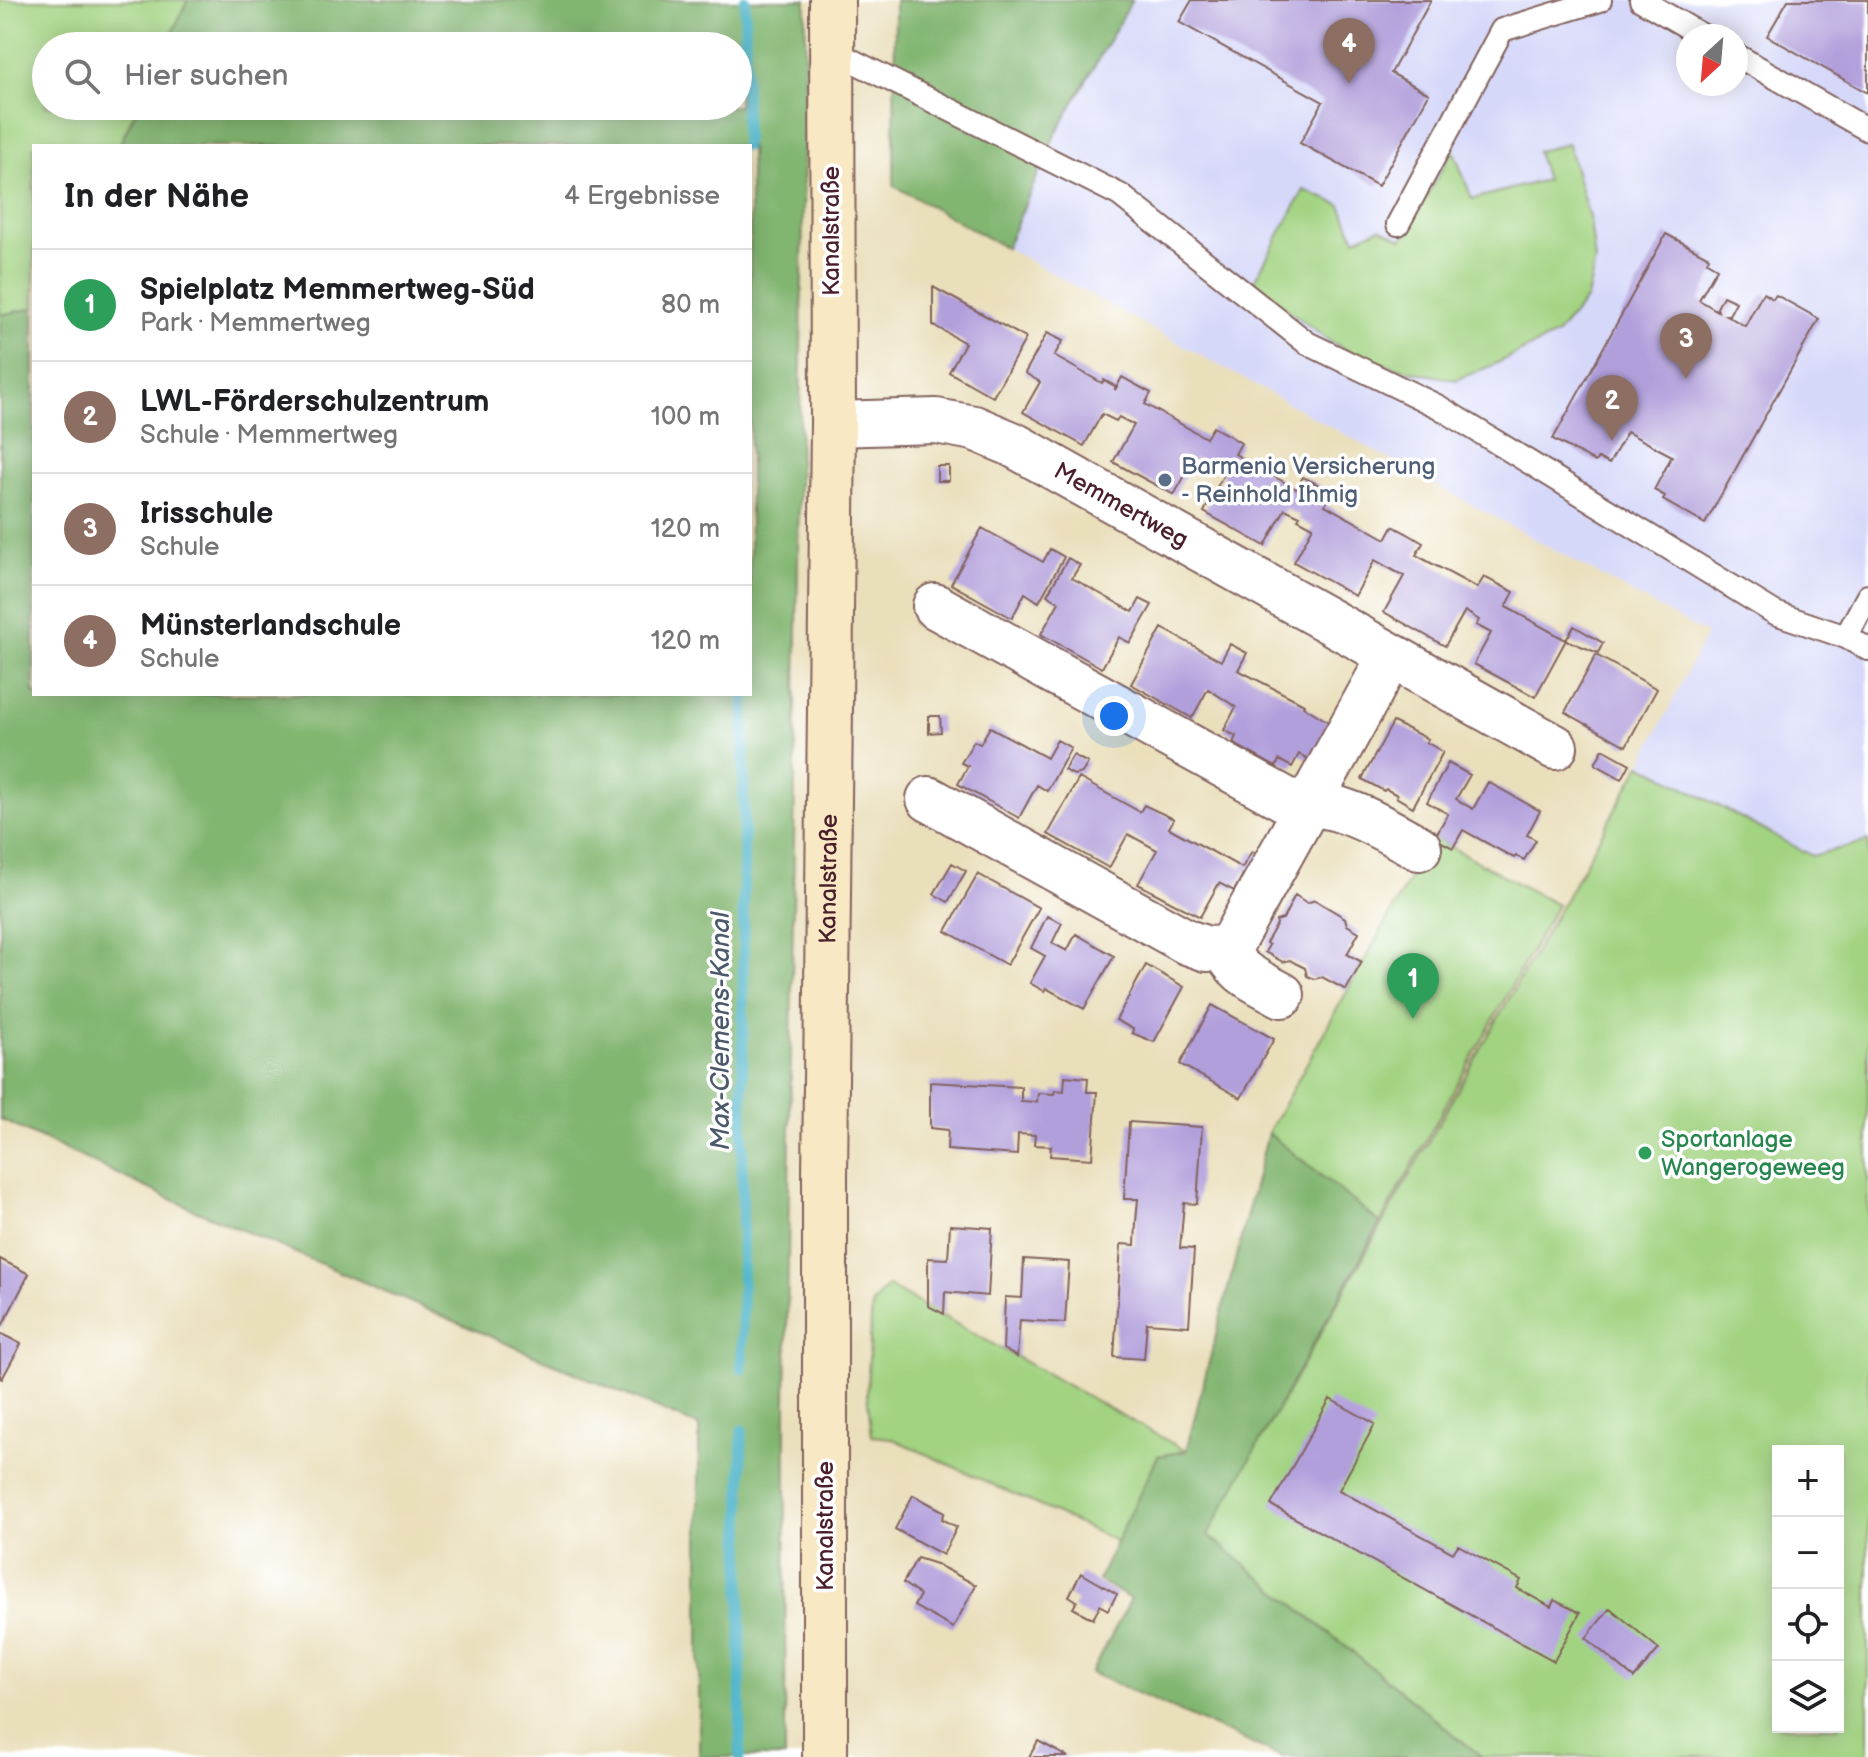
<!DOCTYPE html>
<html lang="de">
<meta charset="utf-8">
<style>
body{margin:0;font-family:"Balsamiq Sans",sans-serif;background:#f6f6f6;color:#202124}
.controls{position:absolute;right:24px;bottom:24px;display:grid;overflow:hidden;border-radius:0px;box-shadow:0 4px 20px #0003}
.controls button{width:72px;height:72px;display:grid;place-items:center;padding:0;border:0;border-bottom:2px solid #e0e0e0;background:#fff;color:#202124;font:40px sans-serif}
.compass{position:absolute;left:1676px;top:24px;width:72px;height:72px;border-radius:50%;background:#fff;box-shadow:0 4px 20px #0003;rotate:206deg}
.you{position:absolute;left:1114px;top:716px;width:28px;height:28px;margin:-20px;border:6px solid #fff;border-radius:50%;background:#1a73e8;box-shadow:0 0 0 12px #1a73e833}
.badge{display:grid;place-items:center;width:52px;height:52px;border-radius:50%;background:#b45309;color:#fff;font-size:26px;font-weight:700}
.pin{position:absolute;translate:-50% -66px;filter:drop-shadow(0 2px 4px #0008)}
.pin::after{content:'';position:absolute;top:42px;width:28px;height:24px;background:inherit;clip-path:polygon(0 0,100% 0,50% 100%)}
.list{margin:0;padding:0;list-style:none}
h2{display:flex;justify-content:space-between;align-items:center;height:104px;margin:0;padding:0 32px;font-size:34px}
h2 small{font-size:26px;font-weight:400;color:#757577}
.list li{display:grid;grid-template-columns:52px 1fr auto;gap:24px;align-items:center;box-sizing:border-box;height:112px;padding:0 32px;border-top:2px solid #e0e0e0}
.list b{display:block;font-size:30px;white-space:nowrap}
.list p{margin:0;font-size:26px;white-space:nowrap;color:#757577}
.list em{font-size:26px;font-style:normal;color:#757577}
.icon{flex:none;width:44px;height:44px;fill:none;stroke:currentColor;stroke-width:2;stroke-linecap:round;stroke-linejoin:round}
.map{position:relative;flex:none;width:1868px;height:1757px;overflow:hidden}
.search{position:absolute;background:#fff;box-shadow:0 4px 20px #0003;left:32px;top:32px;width:720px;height:88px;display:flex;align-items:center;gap:20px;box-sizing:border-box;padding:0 28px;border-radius:44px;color:#757577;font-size:30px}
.panel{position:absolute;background:#fff;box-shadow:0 4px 20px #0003;left:32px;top:144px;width:720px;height:552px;border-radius:0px}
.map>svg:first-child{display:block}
</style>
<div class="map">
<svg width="1868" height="1757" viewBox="0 0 1868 1757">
<rect width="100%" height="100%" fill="#fff"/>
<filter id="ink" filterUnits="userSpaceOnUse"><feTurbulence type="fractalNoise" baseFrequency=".0125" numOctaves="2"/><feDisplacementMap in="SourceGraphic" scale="16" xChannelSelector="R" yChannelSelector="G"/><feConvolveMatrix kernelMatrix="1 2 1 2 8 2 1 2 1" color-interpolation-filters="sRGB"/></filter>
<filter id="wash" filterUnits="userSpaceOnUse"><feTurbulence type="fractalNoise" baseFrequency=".006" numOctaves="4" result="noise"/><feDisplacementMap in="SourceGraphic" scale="32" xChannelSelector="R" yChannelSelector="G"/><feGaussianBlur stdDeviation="1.8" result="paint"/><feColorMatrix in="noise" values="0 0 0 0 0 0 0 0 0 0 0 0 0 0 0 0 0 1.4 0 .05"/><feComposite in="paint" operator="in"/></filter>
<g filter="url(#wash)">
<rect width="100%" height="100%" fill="#eadfbb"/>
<!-- built -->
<path fill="#d6d8f9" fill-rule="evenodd" d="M895 0H1868V841L1812 856 1641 764 1706 634 894 186ZM1688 36H1736V84H1688Z"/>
<!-- green -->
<path fill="#a2d381" stroke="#767956" stroke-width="2" fill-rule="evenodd" d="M0 0H188L166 46H46V106H138L119 146H34V308L0 315Z
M1568 144 1590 221 1595 261 1587 298 1556 335 1493 365 1456 380 1409 371 1364 358 1329 341 1253 283 1304 190 1341 205 1355 239 1380 228 1403 239 1453 149 1472 199 1546 180 1537 151Z
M1641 764 1812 856 1868 841V1757H1482L1207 1535ZM1778 1451H1838V1727H1778Z
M1433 837 1557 905 1380 1223 1268 1133Z
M888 1286 1186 1451 1158 1456 1118 1542 891 1438 872 1436 867 1394 872 1304Z"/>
<!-- forest -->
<path fill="#81b56f" stroke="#666a4d" stroke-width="2" d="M188 0H806L786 1404 785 1757H699V1426L186 1206 0 1119V315L34 308V694H750V146H119L138 106H738V46H166Z
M895 0H1132L1054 137 1006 248 894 186Z
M1268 1133 1380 1223 1208 1535 1482 1757H1283L1091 1673 1131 1599 1098 1580 1158 1456 1186 1451Z"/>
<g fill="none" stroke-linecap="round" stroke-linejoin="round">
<!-- stream -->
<path stroke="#4ab2c8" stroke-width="11" d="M745 146V0
M742 1369 744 694
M740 1757 742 1430"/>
</g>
<g id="blocks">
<!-- building -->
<path fill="#b19fdb" d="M1192 0H1431L1391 73 1429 94 1378 186 1300 143 1323 102 1179 22Z
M1788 0H1868V93L1767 36Z
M1666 234 1709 257 1707 262 1717 268 1699 300 1718 311 1717 308 1723 296 1736 302 1729 315H1726L1745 326 1763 293 1773 299 1776 295 1819 319 1705 524 1663 500 1665 496 1654 490 1672 456 1627 432 1609 464 1598 458 1595 462 1553 439Z
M933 287 1026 338 993 397 949 372 965 343 933 325Z
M1047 333 1063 341 1054 356 1102 383 1104 380 1115 386V390L1122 377 1151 393 1145 404 1206 438 1213 427 1228 435 1241 443 1235 454 1296 489 1303 477 1317 484 1332 493 1325 505 1386 539 1393 526 1408 534 1423 543 1416 555 1477 588 1484 577 1514 592 1506 607 1566 640 1535 697 1474 664 1491 633 1476 625 1479 620 1465 611 1445 646 1384 612 1404 576 1389 568 1375 560 1355 596 1294 562 1313 527 1298 519 1300 516 1285 509 1265 546 1204 512 1224 474 1195 458 1174 495 1113 462 1134 425 1119 417 1116 421 1102 414 1084 446 1023 412 1040 382 1025 373Z
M937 466H949V481H937Z
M982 528 1043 562 1050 549 1064 557 1039 602 1025 593 1012 618 951 584Z
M1068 558 1080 565 1072 578 1133 612 1140 599 1152 605 1130 643 1119 637 1102 668 1041 634 1059 602 1047 595Z
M1574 626 1603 643 1598 653 1566 640Z
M1162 628 1221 661 1230 644 1247 653 1238 670 1304 704 1303 706 1333 725 1312 761 1299 754 1292 767 1279 760 1276 767 1233 743 1236 736 1224 730 1236 707 1208 689 1192 718 1131 684Z
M1596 655 1657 689 1626 746 1565 712Z
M929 716H940L941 732 929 733Z
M1393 722 1428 739 1426 742 1443 752 1413 807 1396 797 1397 795 1386 789 1384 791 1362 779Z
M990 727 1047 758 1057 740 1071 748 1047 791 1037 785 1019 818 958 784 968 766 961 763 974 741 980 744Z
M1603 749 1630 764 1622 779 1595 764Z
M1073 755 1088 763 1082 773 1074 775 1064 770Z
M1448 763 1470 775 1456 799 1473 809 1488 782 1540 811 1527 835 1536 840 1524 860 1516 856 1514 858 1463 830 1453 848 1434 838 1448 814 1427 802Z
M1079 778 1140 812 1144 805 1174 819 1169 828 1242 868 1252 851 1262 856 1252 874 1245 871 1234 891 1219 883 1200 917 1138 884 1157 850 1128 834 1109 868 1048 834Z
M952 863 966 871 948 902 934 894Z
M978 874 1039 908 1007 965 946 931Z
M1295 895 1307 903 1315 900 1345 918 1347 925 1359 932 1347 954 1362 962 1346 990 1322 977 1314 979 1307 976 1305 968 1297 964 1290 960 1283 962 1265 952 1269 945 1266 943 1277 924 1276 921 1283 919Z
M1047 916 1062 923 1052 943 1067 951 1076 934 1114 956 1084 1009 1046 988 1044 991 1030 983 1045 956 1031 948Z
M1146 965 1184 987 1154 1042 1132 1033 1133 1029 1116 1020Z
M1212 1005 1274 1039 1241 1098 1180 1064Z
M1065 1076 1088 1078 1087 1092H1097L1092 1159 1050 1156 1051 1146 1034 1145 1035 1135 1018 1134 1017 1155 947 1150 948 1130 930 1128V1082L1021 1087V1101L1037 1102 1038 1093 1054 1094 1055 1090 1064 1091Z
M1129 1122 1202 1127 1197 1204 1184 1203 1182 1226 1180 1248 1194 1249 1189 1326 1147 1323 1144 1359 1114 1357 1121 1244 1135 1245 1136 1222 1138 1199H1124Z
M950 1225 992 1228 988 1296 945 1292 944 1314 928 1306V1258L948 1259Z
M0 1259 29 1274 0 1330Z
M1024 1259 1069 1262 1065 1323 1020 1320 1017 1357 1003 1349 1005 1297 1022 1298Z
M0 1333 21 1344 2 1379 0 1378Z
M1330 1399 1375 1424 1339 1490 1453 1553 1458 1545 1521 1580 1517 1588 1551 1607 1554 1600 1580 1613 1554 1661 1271 1505Z
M913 1495 945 1512 942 1519 957 1527 943 1555 895 1529Z
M917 1558 936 1564 976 1585 953 1628 914 1606 920 1595 903 1583Z
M1081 1573 1117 1594 1108 1610 1100 1605 1093 1619 1073 1608 1077 1601 1069 1596Z
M1610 1608 1659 1649 1634 1678 1586 1638Z
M1038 1741 1068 1757H1029Z"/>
</g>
</g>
<g filter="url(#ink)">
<use href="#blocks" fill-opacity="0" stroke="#82625d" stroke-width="2"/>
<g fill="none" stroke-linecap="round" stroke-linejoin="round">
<defs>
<path id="lane" d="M1641 0 1703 36
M831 50 1120 195 1307 343 1439 407 1775 613 1846 637
M1736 55 1868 130
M1398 224 1502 30 1600 0
M1868 596 1846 637 1868 649"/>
<g id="street">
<path id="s1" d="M833 424 936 421 974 428 1012 444 1555 747"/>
<path d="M935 606 1290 802C1341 802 1376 824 1419 848"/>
<path d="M929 799 1187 942 1207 949 1226 948 1233 941 1390 657"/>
<path d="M1226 948C1234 974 1260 982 1282 995"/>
</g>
<g id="secondary">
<path id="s2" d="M825 1757V1177L833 424 832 0"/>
</g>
</defs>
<!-- lane casing -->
<use href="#lane" stroke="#82625d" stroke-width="26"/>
<!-- street casing -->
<use href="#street" stroke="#82625d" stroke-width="48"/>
<!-- secondary casing -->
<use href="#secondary" stroke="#82625d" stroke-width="48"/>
<!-- lane -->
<use href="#lane" stroke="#fff" stroke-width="22"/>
<!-- street -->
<use href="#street" stroke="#fff" stroke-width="44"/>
<!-- secondary -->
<use href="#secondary" stroke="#f8e8c3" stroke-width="44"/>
</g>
</g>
<!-- markers -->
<circle fill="#5c6f8a" stroke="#fff" stroke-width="3" cx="1165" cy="480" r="8"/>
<circle fill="#2e9e5b" stroke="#fff" stroke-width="3" cx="1645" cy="1153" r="8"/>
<g text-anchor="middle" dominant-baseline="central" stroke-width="7" stroke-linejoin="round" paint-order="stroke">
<!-- street labels -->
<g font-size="24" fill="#4a1f2b" stroke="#fff">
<text transform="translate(831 231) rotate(-90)">Kanalstraße</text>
<text stroke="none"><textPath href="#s1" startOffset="308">Memmertweg</textPath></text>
<text stroke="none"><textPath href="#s2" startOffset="878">Kanalstraße</textPath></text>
<text transform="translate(825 1526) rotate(-90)">Kanalstraße</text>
</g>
<!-- service labels -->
<g font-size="24" fill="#4e5e75" stroke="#fff" text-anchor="start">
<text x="1181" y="466">Barmenia Versicherung<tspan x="1181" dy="28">- Reinhold Ihmig</tspan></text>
</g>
<!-- leisure labels -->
<g font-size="24" fill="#27864d" stroke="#fff" text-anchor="start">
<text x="1661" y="1139">Sportanlage<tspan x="1661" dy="28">Wangerogeweeg</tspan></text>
</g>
<!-- water labels -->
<g font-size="26" font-style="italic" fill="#4a5a6a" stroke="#fff">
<text transform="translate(721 1031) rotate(-90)">Max-Clemens-Kanal</text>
</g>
</g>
</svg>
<div class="controls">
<button>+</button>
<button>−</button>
<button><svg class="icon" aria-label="locate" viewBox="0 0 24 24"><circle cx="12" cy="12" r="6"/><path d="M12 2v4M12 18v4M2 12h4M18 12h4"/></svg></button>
<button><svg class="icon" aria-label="layers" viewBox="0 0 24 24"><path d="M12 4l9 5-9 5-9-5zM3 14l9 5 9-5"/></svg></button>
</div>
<svg class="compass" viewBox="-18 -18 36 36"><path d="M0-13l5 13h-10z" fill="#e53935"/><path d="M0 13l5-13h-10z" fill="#757577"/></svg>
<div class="you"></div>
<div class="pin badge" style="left:1413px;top:1019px;background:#2e9e5b">1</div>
<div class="pin badge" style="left:1612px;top:441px;background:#8d6e63">2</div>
<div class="pin badge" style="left:1686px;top:379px;background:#8d6e63">3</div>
<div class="pin badge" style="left:1349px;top:84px;background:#8d6e63">4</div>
<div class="search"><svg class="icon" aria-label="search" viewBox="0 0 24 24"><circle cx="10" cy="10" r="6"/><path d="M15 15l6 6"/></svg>Hier suchen</div>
<section class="panel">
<h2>In der Nähe<small>4 Ergebnisse</small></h2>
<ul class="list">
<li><span class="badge" style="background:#2e9e5b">1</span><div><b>Spielplatz Memmertweg-Süd</b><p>Park · Memmertweg</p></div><em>80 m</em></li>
<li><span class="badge" style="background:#8d6e63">2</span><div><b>LWL-Förderschulzentrum</b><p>Schule · Memmertweg</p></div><em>100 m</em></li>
<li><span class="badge" style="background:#8d6e63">3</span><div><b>Irisschule</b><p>Schule</p></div><em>120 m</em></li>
<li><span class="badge" style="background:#8d6e63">4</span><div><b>Münsterlandschule</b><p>Schule</p></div><em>120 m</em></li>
</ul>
</section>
</div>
